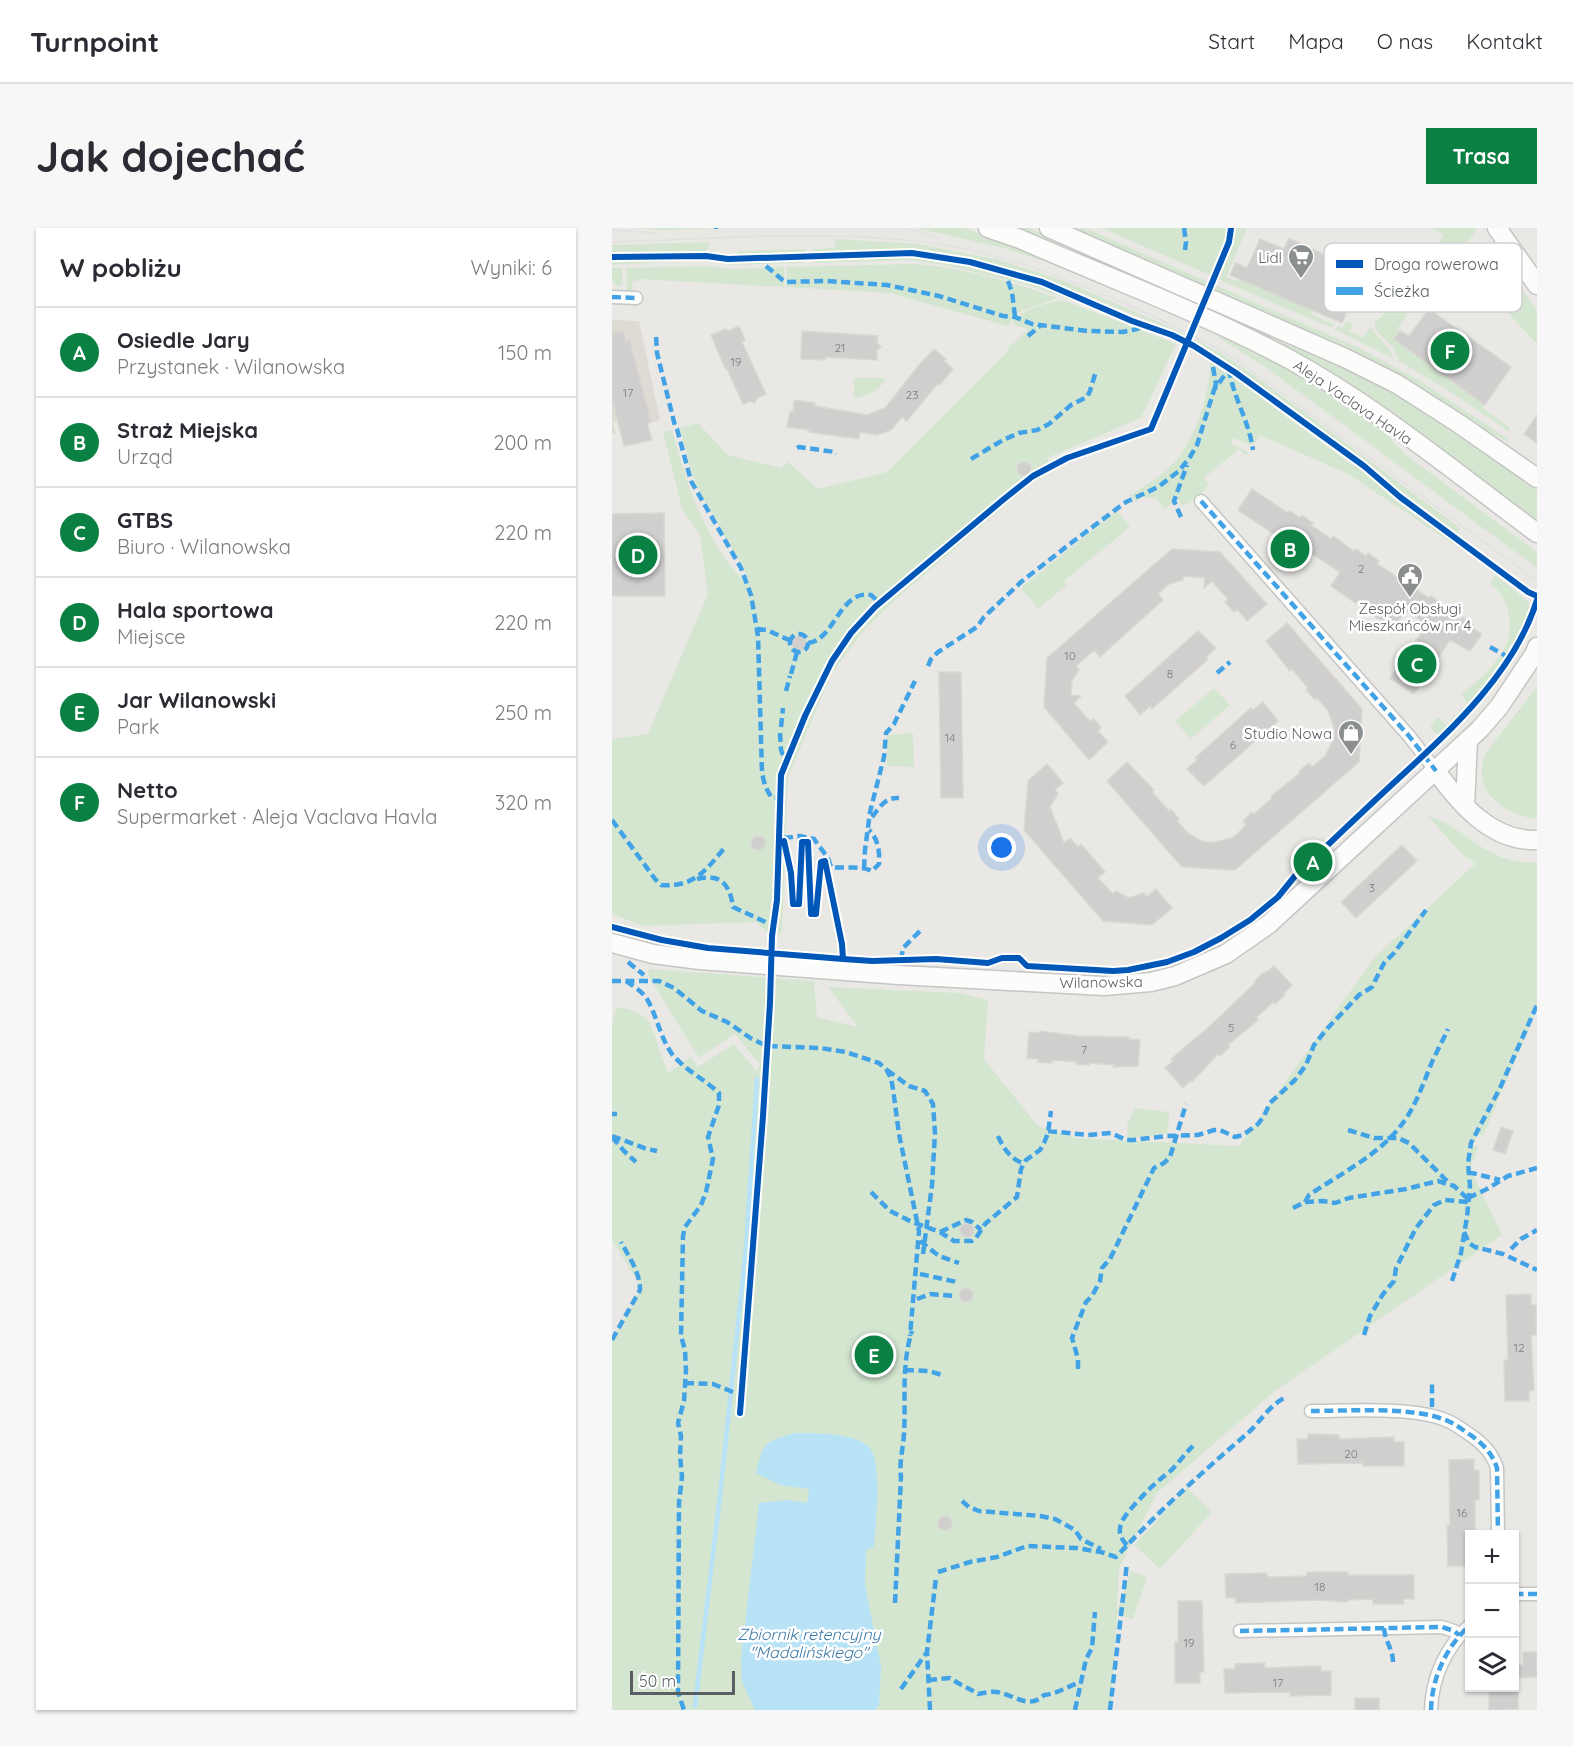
<!DOCTYPE html>
<html lang="pl">
<meta charset="utf-8">
<style>
body{margin:0;font-family:Quicksand,sans-serif;background:#f7f7f7;color:#2b2b33}
.controls{position:absolute;right:18px;bottom:18px;display:grid;overflow:hidden;border-radius:0px;box-shadow:0 2px 4px #0004}
.controls button{width:54px;height:54px;display:grid;place-items:center;padding:0;border:0;border-bottom:2px solid #e1e1e2;background:#fff;color:#2b2b33;font:30px sans-serif}
.scale{position:absolute;left:18px;bottom:15px;width:105px;box-sizing:border-box;padding-left:6px;border:3px solid #5a5f63;border-top:0;font-size:16px;line-height:21px;white-space:nowrap;color:#5a5f63;-webkit-text-stroke:4px #fff;paint-order:stroke}
.you{position:absolute;left:390px;top:620px;width:21px;height:21px;margin:-15px;border:4px solid #fff;border-radius:50%;background:#1a73e8;box-shadow:0 0 0 9px #1a73e833}
.badge{display:grid;place-items:center;width:39px;height:39px;border-radius:50%;background:#0b8043;color:#fff;font-size:20px;font-weight:700}
.pin{position:absolute;translate:-50% -50%;border:3px solid #fff;box-shadow:0 2px 6px #0006}
.list{margin:0;padding:0;list-style:none}
h2{display:flex;justify-content:space-between;align-items:center;height:78px;margin:0;padding:0 24px;font-size:26px}
h2 small{font-size:20px;font-weight:400;color:#7c7c81}
.list li{display:grid;grid-template-columns:39px 1fr auto;gap:18px;align-items:center;box-sizing:border-box;height:90px;padding:0 24px;border-top:2px solid #e1e1e2}
.list b{display:block;font-size:22px;white-space:nowrap}
.list p{margin:0;font-size:20px;white-space:nowrap;color:#7c7c81}
.list em{font-size:20px;font-style:normal;color:#7c7c81}
.icon{flex:none;width:33px;height:33px;fill:none;stroke:currentColor;stroke-width:2;stroke-linecap:round;stroke-linejoin:round}
.map{position:relative;flex:none;width:925px;height:1482px;overflow:hidden;border-radius:0px}
header{display:flex;align-items:center;gap:36px;box-sizing:border-box;height:84px;padding:0 30px;background:#fff;border-bottom:2px solid #e1e1e2}
header strong{font-size:28px}
nav{display:flex;gap:33px;margin-inline-start:auto;font-size:21px}
.intro{display:flex;align-items:center;justify-content:space-between;box-sizing:border-box;height:144px;padding:0 36px}
h1{margin:0;font-size:42px}
.button{padding:15px 27px;border-radius:0px;background:#0b8043;color:#fff;font-size:21px;font-weight:700}
main{display:flex;gap:36px;padding:0 36px}
aside{flex:1;background:#fff;border-radius:0px;box-shadow:0 2px 4px #0004}
.map>svg:first-child{display:block}
</style>
<header>
<strong>Turnpoint</strong>
<nav><a>Start</a><a>Mapa</a><a>O nas</a><a>Kontakt</a></nav>
</header>
<div class="intro"><h1>Jak dojechać</h1><a class="button">Trasa</a></div>
<main>
<aside>
<h2>W pobliżu<small>Wyniki: 6</small></h2>
<ul class="list">
<li><span class="badge">A</span><div><b>Osiedle Jary</b><p>Przystanek · Wilanowska</p></div><em>150 m</em></li>
<li><span class="badge">B</span><div><b>Straż Miejska</b><p>Urząd</p></div><em>200 m</em></li>
<li><span class="badge">C</span><div><b>GTBS</b><p>Biuro · Wilanowska</p></div><em>220 m</em></li>
<li><span class="badge">D</span><div><b>Hala sportowa</b><p>Miejsce</p></div><em>220 m</em></li>
<li><span class="badge">E</span><div><b>Jar Wilanowski</b><p>Park</p></div><em>250 m</em></li>
<li><span class="badge">F</span><div><b>Netto</b><p>Supermarket · Aleja Vaclava Havla</p></div><em>320 m</em></li>
</ul>
</aside>
<div class="map">
<svg width="925" height="1482" viewBox="0 0 925 1482">
<rect width="100%" height="100%" fill="#eae8e5"/>
<!-- education -->
<path fill="#dedad4" d="M0 92 27 93 48 192 35 196 40 212 12 218 6 193 1 195 4 205 0 206Z"/>
<!-- green -->
<path fill="#d4e6d0" d="M21 0H96V1L51 2Z
M305 0H352L405 18 458 42 395 21Z
M400 0H417L706 126 774 159 842 201 925 259V296L763 176Z
M456 0H473L747 120 803 150 895 210 897 214Z
M489 0H617L615 9 598 47Z
M623 0H635L614 49 625 53 627 51 701 83 699 86 723 97 718 99 606 51 620 18Z
M818 0H864C860 16 845 19 830 23L827 17 831 6Z
M224 11 306 16 387 32 450 52 569 104 609 125 645 149 848 300 845 305 789 263 746 226 742 227 631 145 587 116 557 101 458 61 389 39 323 25 295 23 200 25V21L223 20Z
M98 14 97 19 91 25 0 27V17Z
M194 21V25L126 27 125 23Z
M300 28C375 34 445 61 513 90L409 55 338 38 299 32 204 35 201 31Z
M194 31 191 35 118 37 115 35V33Z
M0 32H84L0 37Z
M878 32 886 33 893 37 925 83V116L871 58 874 52V35Z
M298 36C348 38 399 54 446 70L406 84 396 98 277 65 174 59 175 39Z
M95 38 117 41 172 39V59L26 51V53H21L20 63H15V40Z
M0 40H10V58H5L0 53Z
M805 56 812 62 786 100 788 103 782 111 873 177 871 180 898 200 896 203 831 159 787 133 781 119 769 108 763 100V95L785 73 788 75Z
M451 72 564 116 529 190 435 230 443 241 417 257 284 371 252 402 220 445 176 549 170 703 164 709 160 708 144 694 32 698 0 686V511L36 506 96 366 88 308 70 281 51 204 60 202C73 252 93 312 129 350L135 347 88 265 79 244 68 200 86 195 116 227 169 240 176 234 206 261 275 244 396 123 397 117 401 116 414 103 416 104 414 100 400 96C409 80 434 76 451 72Z
M734 93 742 97 737 103 751 109 759 99C766 111 778 118 782 131L722 101 727 98 731 100Z
M607 106 646 123 712 160 767 198 794 227 925 324V340L656 141 606 109Z
M598 134 622 150 740 237H744L780 269 861 329 736 246 647 207 644 214 639 217 621 210 619 216 635 223 636 226 633 227 627 221 592 250 596 256 594 261 574 277H570L565 271 553 281 544 271 531 269 524 274 518 267C535 257 553 246 566 230 586 204 597 167 598 134Z
M274 150C267 164 257 167 242 170V150Z
M505 282 518 299 452 353 455 357 426 381 409 360Z
M884 347 914 372C917 376 918 376 917 381 913 403 871 460 856 478 847 489 837 498 826 508L818 499 826 489 834 497 856 475 849 467C875 444 906 421 896 383 893 371 888 363 878 356Z
M925 459V591C890 587 856 560 875 523Z
M602 460 618 477 579 511 563 493Z
M301 505 302 539 275 538V507Z
M815 587C857 601 875 638 925 634V781L871 908 866 906 861 917 866 920 858 941 890 1007 663 1163 545 1265 507 1340 505 1384 519 1343 535 1349 521 1391 505 1386 499 1482H0V1113L29 1059 0 1012V796L4 780C13 778 28 785 35 791 41 798 51 834 56 845L79 829 86 839 122 816 144 843 148 837 123 806 87 830 36 747 37 741 202 753 205 789 246 799 216 759 348 765 376 772 372 831 426 898 463 910 627 918 763 729 864 635 852 628Z
M523 880 557 884 556 905 516 911 515 897Z
M575 1260 600 1284 548 1341 522 1317Z"/>
<!-- water -->
<path fill="#b8e2f6" d="M183 1205C201 1205 242 1205 256 1218 272 1233 263 1298 262 1319L254 1322 253 1357 269 1438 267 1477 263 1482H143L130 1453 129 1431 147 1275 175 1272 195 1275 197 1261 168 1257 144 1245C151 1215 153 1213 183 1205Z"/>
<g fill="none" stroke-linecap="round" stroke-linejoin="round">
<!-- stream -->
<path stroke="#b8e2f6" stroke-width="4.5" d="M83 1478 109 1259 134 1019 145 851"/>
</g>
<!-- building -->
<path fill="#d1cfcd" stroke="#d9d7d4" stroke-width="1.5" d="M677 10 751 45 730 95 618 47 624 35 635 40 648 11 672 21Z
M817 81 899 139 873 177 782 111 788 103 797 108Z
M127 98 133 112 130 114 154 166 145 170 143 175 138 173 131 176 114 139 113 140 99 107 114 101 116 103Z
M11 103 14 113 18 112 39 194 35 195 40 212 12 218 0 171V105Z
M190 103 266 108 265 115 269 119 265 122V132L213 129V132L189 131Z
M322 121 334 131 332 133 341 141 328 157 326 155 295 193 290 189 279 202 265 207 248 204 247 211 196 204 197 202 175 199 178 183 181 184 182 172 203 175V178L255 187 273 180 307 137Z
M925 187V215L912 206Z
M405 241a7 7 0 1 1 14 0a7 7 0 1 1-14 0Z
M640 261 676 285 678 283 688 290 690 287 701 295 699 297 719 311 721 308 742 323 744 321 754 328 756 325 767 333 765 336 785 349 787 346 798 354 797 357 817 370 819 368 830 376 828 378 848 392 850 389 861 397 859 399 870 406 858 423 838 412 802 466 778 450 815 397 794 382 783 399 773 392 771 394 719 358 728 344 696 323 687 337 656 315 662 306 626 282Z
M52 285 53 368H0V286Z
M560 321 608 324 655 376 635 393 625 381 622 384 613 374 616 371 600 353 592 360 593 350 571 348V352L557 356 546 366 551 372 488 429 482 422 464 438 467 441 460 453 459 467 469 468 462 475 478 493 482 491 489 500 486 503 496 514 477 532 432 479 435 430Z
M675 395 750 481 747 534 623 642 570 639 495 553 515 534 542 562 540 564 557 583 559 581 567 591 565 593 577 606 592 614H603L620 610 625 606 634 597 631 593 640 584 642 586 660 570 659 568 688 545 687 543 697 535 700 539 713 528 722 511V499L716 483 705 470 703 472 694 462 696 460 680 441 678 443 654 413Z
M586 403 604 420 594 429 596 431 540 481 538 478 528 487 513 468Z
M180 415a7 7 0 1 1 14 0a7 7 0 1 1-14 0Z
M327 444H349L351 570H329Z
M651 474 666 493 592 558 575 541 585 532 583 530 639 480 641 482Z
M435 536 451 555 443 562 446 566 438 579 452 615 458 610 466 619 469 616 493 644 486 650 501 666 504 663 517 670 532 665 535 669 544 661 560 680 540 697 491 693 412 602 416 553Z
M139 615a7 7 0 1 1 14 0a7 7 0 1 1-14 0Z
M790 617 805 633 744 690 729 674Z
M662 738 680 757 672 765 673 767 663 776 661 774 644 790 646 792 616 817 618 819 608 828 606 826 580 854 579 852 571 860 553 840 561 833 559 831 598 798 643 755 642 754 652 744 653 745Z
M428 803 466 808 517 809V811L528 812 526 838 501 839 502 837 478 835 477 837 464 836V834L440 832V835L426 834V831L415 830 417 804 428 805Z
M889 899 901 903 893 926 881 922Z
M348 1002a7 7 0 1 1 14 0a7 7 0 1 1-14 0Z
M347 1067a7 7 0 1 1 14 0a7 7 0 1 1-14 0Z
M919 1066V1077H924V1107H919L922 1162 917 1163V1173H893L892 1132H896L894 1067Z
M696 1206 727 1207V1211L782 1209V1214H792V1238H751V1235L686 1236 685 1211H696Z
M862 1231V1242H867V1272H863V1303H860V1306H858V1338H836L835 1297H838L837 1232Z
M326 1295a7 7 0 1 1 14 0a7 7 0 1 1-14 0Z
M695 1344H736V1347H802V1371H791L792 1376H761V1371L735 1372V1374L706 1372 624 1375V1370H614L613 1346 655 1345V1349L695 1348Z
M566 1373H590L592 1444H588V1455H563V1414H566Z
M911 1424H925V1449L903 1450V1437H911Z
M653 1435V1440L709 1438V1443H719V1467L678 1468V1464L613 1465 612 1441H623V1436Z
M877 1460H906V1481L877 1482Z
M743 1470H767V1482H743Z"/>
<g fill="none" stroke-linecap="round" stroke-linejoin="round">
<defs>
<path id="street" d="M0 69 24 70
M589 273 797 508 824 543
M699 1183C737 1183 803 1178 836 1193 845 1197 852 1203 860 1208 872 1217 880 1225 885 1240L886 1306
M903 1368 907 1366H925
M628 1403 830 1399 842 1403 847 1407
M819 1482C820 1449 834 1419 858 1397"/>
<path id="secondary" d="M376 0 408 11C497 50 589 84 675 130 764 178 844 245 925 305
M437 0 733 130 785 156 846 195 925 250
M885 0 925 57
M824 543C848 576 880 614 925 612
M853 578 856 512
M0 715 41 726 88 732 287 747 492 758 539 754 563 748 614 726 657 696 868 501 887 479 923 425 925 419"/>
</defs>
<!-- street casing -->
<use href="#street" stroke="#c6c5c6" stroke-width="15"/>
<!-- secondary casing -->
<use href="#secondary" stroke="#c5c5c6" stroke-width="21"/>
<!-- street -->
<use href="#street" stroke="#fcfcfb" stroke-width="12"/>
<!-- secondary -->
<use href="#secondary" stroke="#fcfcfb" stroke-width="18"/>
<!-- tram -->
<path stroke="#e2e1e2" stroke-width="1.5" d="M295 0 325 9
M0 2 43 5
M0 14C101 11 203 2 303 13 375 20 441 45 507 73 549 91 589 110 628 134L925 353"/>
<!-- quiet -->
<path stroke="#42a2e6" stroke-width="4.5" stroke-dasharray="9 4.5" stroke-linecap="butt" d="M104 0V1
M572 0 574 14 573 22
M154 38 173 54 214 53 275 57 327 68 391 88 403 89 420 96 475 103 511 104 525 101 532 97
M396 53 400 64 403 89
M0 69 24 70
M416 108 429 97
M44 109 45 125 63 198 65 201 79 253 129 340 139 367 146 408 150 545 153 558 159 569 168 570V575
M601 139 604 156 602 162
M617 141C621 169 637 193 641 222
M185 220 187 219 223 224 224 226
M359 231 391 212 407 205 425 202 437 196 459 177 475 169 478 163 484 143
M589 273 797 508 824 543
M569 289 562 273 575 237
M145 401 155 402 179 413
M178 415a9 9 0 1 1 18 0a9 9 0 1 1-18 0Z
M196 415C222 413 228 361 259 367L268 375
M878 419 896 429
M316 438 319 431 326 424 365 399 372 389 409 354 459 315 514 274 546 259 567 243 578 229 585 217 602 162 617 141
M605 445 618 434
M179 446 185 424
M174 463 178 448
M169 499 171 480
M168 505 169 522 174 534
M260 589C268 579 273 569 287 570
M0 592 43 651 49 657C82 660 95 641 114 618
M172 610 188 608 202 611 216 630 219 639C233 641 247 637 260 643L267 636C268 625 266 610 257 602
M252 640 253 622 258 584 272 529 274 505 282 496 303 453
M85 651C108 645 118 656 121 679L160 697
M289 732 291 720 309 702
M16 734 32 747
M0 753H47L62 760 90 783 115 794 140 811 155 818 208 820 234 824 267 835 274 841 279 850 281 861 287 906 307 1003 298 1108
M14 753C21 758 30 763 35 771 45 788 48 809 60 826 73 842 92 851 107 865V877L96 909 101 931 94 964 89 977 73 999 71 1008 69 1108 73 1122 74 1142 72 1173 66 1195 69 1208 68 1227 70 1249 67 1274 66 1464 72 1482
M275 842 297 858 313 863 321 876 323 905 320 957 311 1026
M0 886H5
M736 902 762 910H786L797 915 837 955
M436 903 476 907 499 905 514 912H521L555 908 586 907 602 902H608L623 909 631 907 646 896 652 888 658 875 683 852 694 837 702 817 714 802 747 767 760 759 772 735 782 725 814 682
M0 908 35 921 45 923
M386 908C391 920 400 933 412 935
M0 909 12 923 24 934
M856 944 888 952
M259 964 278 983 300 994 328 1004 342 1013H360L364 1010 373 996 405 969 409 941 414 932 428 922 432 915 436 905 439 883
M856 970 875 961 896 948 925 940
M693 974 697 967C731 944 772 925 795 889 806 872 812 853 820 834 825 823 831 812 836 801
M681 980 693 974 711 973 723 975 737 970 794 961 826 953 842 958 856 971
M328 1004 354 992 360 994 369 1002
M852 1004 857 1015 863 1019 891 1026 925 1042
M308 1013 327 1028 347 1035
M899 1021 909 1011 925 1002
M308 1046 345 1054
M840 1053 849 1025 855 989 858 958 856 935 859 915 888 860 925 777
M305 1071 319 1066 342 1068
M752 1107 758 1088 771 1066 782 1053 784 1040 804 1000 822 977 833 972 856 974
M0 1112 28 1062C28 1044 17 1029 9 1014
M466 1141V1131L460 1110 474 1074 480 1068 488 1053 490 1040 498 1031 542 940 552 935 558 929 574 876
M293 1142 317 1143 330 1147
M73 1155 101 1156 121 1164 129 1165
M820 1179V1155
M699 1183C737 1183 803 1178 836 1193 845 1197 852 1203 860 1208 872 1217 880 1225 885 1240L886 1306
M350 1273 357 1279 367 1283 428 1288 443 1291 463 1302 469 1311 489 1321
M515 1317C499 1302 513 1287 525 1274 535 1263 544 1254 556 1245 565 1238 572 1226 581 1218
M326 1344 358 1334 385 1329 415 1318 464 1320 489 1324 504 1329C546 1284 589 1245 636 1205 648 1194 657 1178 672 1170
M903 1368 907 1366H925
M283 1375 289 1249C287 1235 291 1221 292 1206 294 1172 289 1137 300 1103
M772 1400C773 1414 781 1421 781 1434
M628 1403 830 1399 842 1403 847 1407
M316 1452 338 1450C348 1457 357 1460 366 1466 372 1465 380 1463 385 1464 403 1467 417 1482 432 1467 445 1466 456 1458 469 1454
M289 1461 315 1424
M318 1482 315 1424 324 1350
M463 1482 474 1431 480 1420 483 1384
M498 1482 515 1335
M819 1482C820 1449 834 1419 858 1397"/>
<defs>
<path id="cycleway" d="M0 29 94 28 116 31 300 25 358 34 430 54 520 93 560 107 582 118 624 145 752 238 788 269 916 364 925 368
M172 613 179 645 181 676H187L190 614H196L199 686H204L209 634 213 633 230 716 231 731
M0 699 50 712 96 720 231 731 260 733 324 731 376 735 390 730H407L415 738 501 743 516 742 555 734 582 724 609 710 638 692 666 669 683 648C717 616 751 583 786 551 839 502 903 444 925 372
M128 1185 151 888 158 775 160 708 165 672 169 547 193 488 220 433 239 405 263 379 392 271 421 248 455 230 539 201 617 14 619 0"/>
</defs>
<!-- cycleway casing -->
<use href="#cycleway" stroke="#fff" stroke-width="10"/>
<!-- cycleway -->
<use href="#cycleway" stroke="#0057b8" stroke-width="6"/>
</g>
<!-- icons -->
<defs>
<symbol id="supermarket-pin" viewBox="-11 -11 22 30"><path d="M0 17L-7.5 6A9.5 9.5 0 1 1 7.5 6Z" fill="#8c8f90" stroke="#fff"/><path d="M-6-5.5h2.5l.6 2H6L4.5 2H-2.5L-4.4-4H-6ZM-1.5 3.2a1.3 1.3 0 1 0 .1 0ZM3 3.2a1.3 1.3 0 1 0 .1 0Z" fill="#fff"/></symbol>
<symbol id="civic-pin" viewBox="-11 -11 22 30"><path d="M0 17L-7.5 6A9.5 9.5 0 1 1 7.5 6Z" fill="#8c8f90" stroke="#fff"/><path d="M-.6-6.5H3V-4.5H.6V-3L4-1V1h2V6H-6V1h2V-1L-.6-3ZM-1.2 2.5V6h2.4V2.5Z" fill="#fff"/></symbol>
<symbol id="shop-pin" viewBox="-11 -11 22 30"><path d="M0 17L-7.5 6A9.5 9.5 0 1 1 7.5 6Z" fill="#8c8f90" stroke="#fff"/><path d="M-5-2.5h2.3a2.7 3.5 0 0 1 5.4 0H5L5.5 6h-11ZM-1.5-2.5h3a1.5 2.3 0 0 0-3 0Z" fill="#fff"/></symbol>
</defs>
<g fill-rule="evenodd">
<use href="#supermarket-pin" x="674" y="14" width="30" height="40"/>
<use href="#civic-pin" x="783" y="333" width="30" height="40"/>
<use href="#shop-pin" x="724" y="490" width="30" height="40"/>
</g>
<g text-anchor="middle" dominant-baseline="central" stroke-width="5" stroke-linejoin="round" paint-order="stroke">
<!-- number labels -->
<g font-size="12" fill="#797c7e">
<text x="228" y="119">21</text>
<text x="124" y="133">19</text>
<text x="16" y="164">17</text>
<text x="300" y="166">23</text>
<text x="749" y="340">2</text>
<text x="458" y="427">10</text>
<text x="558" y="445">8</text>
<text x="338" y="509">14</text>
<text x="621" y="516">6</text>
<text x="760" y="659">3</text>
<text x="619" y="799">5</text>
<text x="472" y="821">7</text>
<text x="907" y="1119">12</text>
<text x="739" y="1225">20</text>
<text x="850" y="1284">16</text>
<text x="708" y="1358">18</text>
<text x="577" y="1414">19</text>
<text x="666" y="1454">17</text>
</g>
<!-- poi labels -->
<g font-size="15" fill="#5a5f63" stroke="#fff" text-anchor="end">
<text x="670" y="29">Lidl</text>
<text x="798" y="380" text-anchor="middle">Zespół Obsługi<tspan x="798" dy="17">Mieszkańców nr 4</tspan></text>
<text x="720" y="505">Studio Nowa</text>
</g>
<!-- street labels -->
<g font-size="15" fill="#5a5f63" stroke="#fff">
<text transform="translate(741 174) rotate(34)">Aleja Vaclava Havla</text>
<text transform="translate(489 754) rotate(-1)">Wilanowska</text>
</g>
<!-- water labels -->
<g font-size="16" font-style="italic" fill="#3d7aa6" stroke="#fff">
<text x="197" y="1406">Zbiornik retencyjny<tspan x="197" dy="18">"Madalińskiego"</tspan></text>
</g>
</g>
<!-- legend -->
<rect x="712" y="15" width="198" height="69" rx="9" fill="#fff" stroke="#cecfd0" stroke-width="1.5"/>
<rect x="724" y="32" width="27" height="8" fill="#0057b8"/>
<rect x="724" y="59" width="27" height="8" fill="#42a2e6"/>
<g font-size="16" fill="#5a5f63">
<text x="762" y="42">Droga rowerowa</text>
<text x="762" y="69">Ścieżka</text>
</g>
</svg>
<div class="controls">
<button>+</button>
<button>−</button>
<button><svg class="icon" aria-label="layers" viewBox="0 0 24 24"><path d="M12 4l9 5-9 5-9-5zM3 14l9 5 9-5"/></svg></button>
</div>
<div class="scale">50 m</div>
<div class="you"></div>
<div class="pin badge" style="left:701px;top:634px">A</div>
<div class="pin badge" style="left:678px;top:321px">B</div>
<div class="pin badge" style="left:805px;top:436px">C</div>
<div class="pin badge" style="left:26px;top:327px">D</div>
<div class="pin badge" style="left:262px;top:1127px">E</div>
<div class="pin badge" style="left:838px;top:123px">F</div>
</div>
</main>
